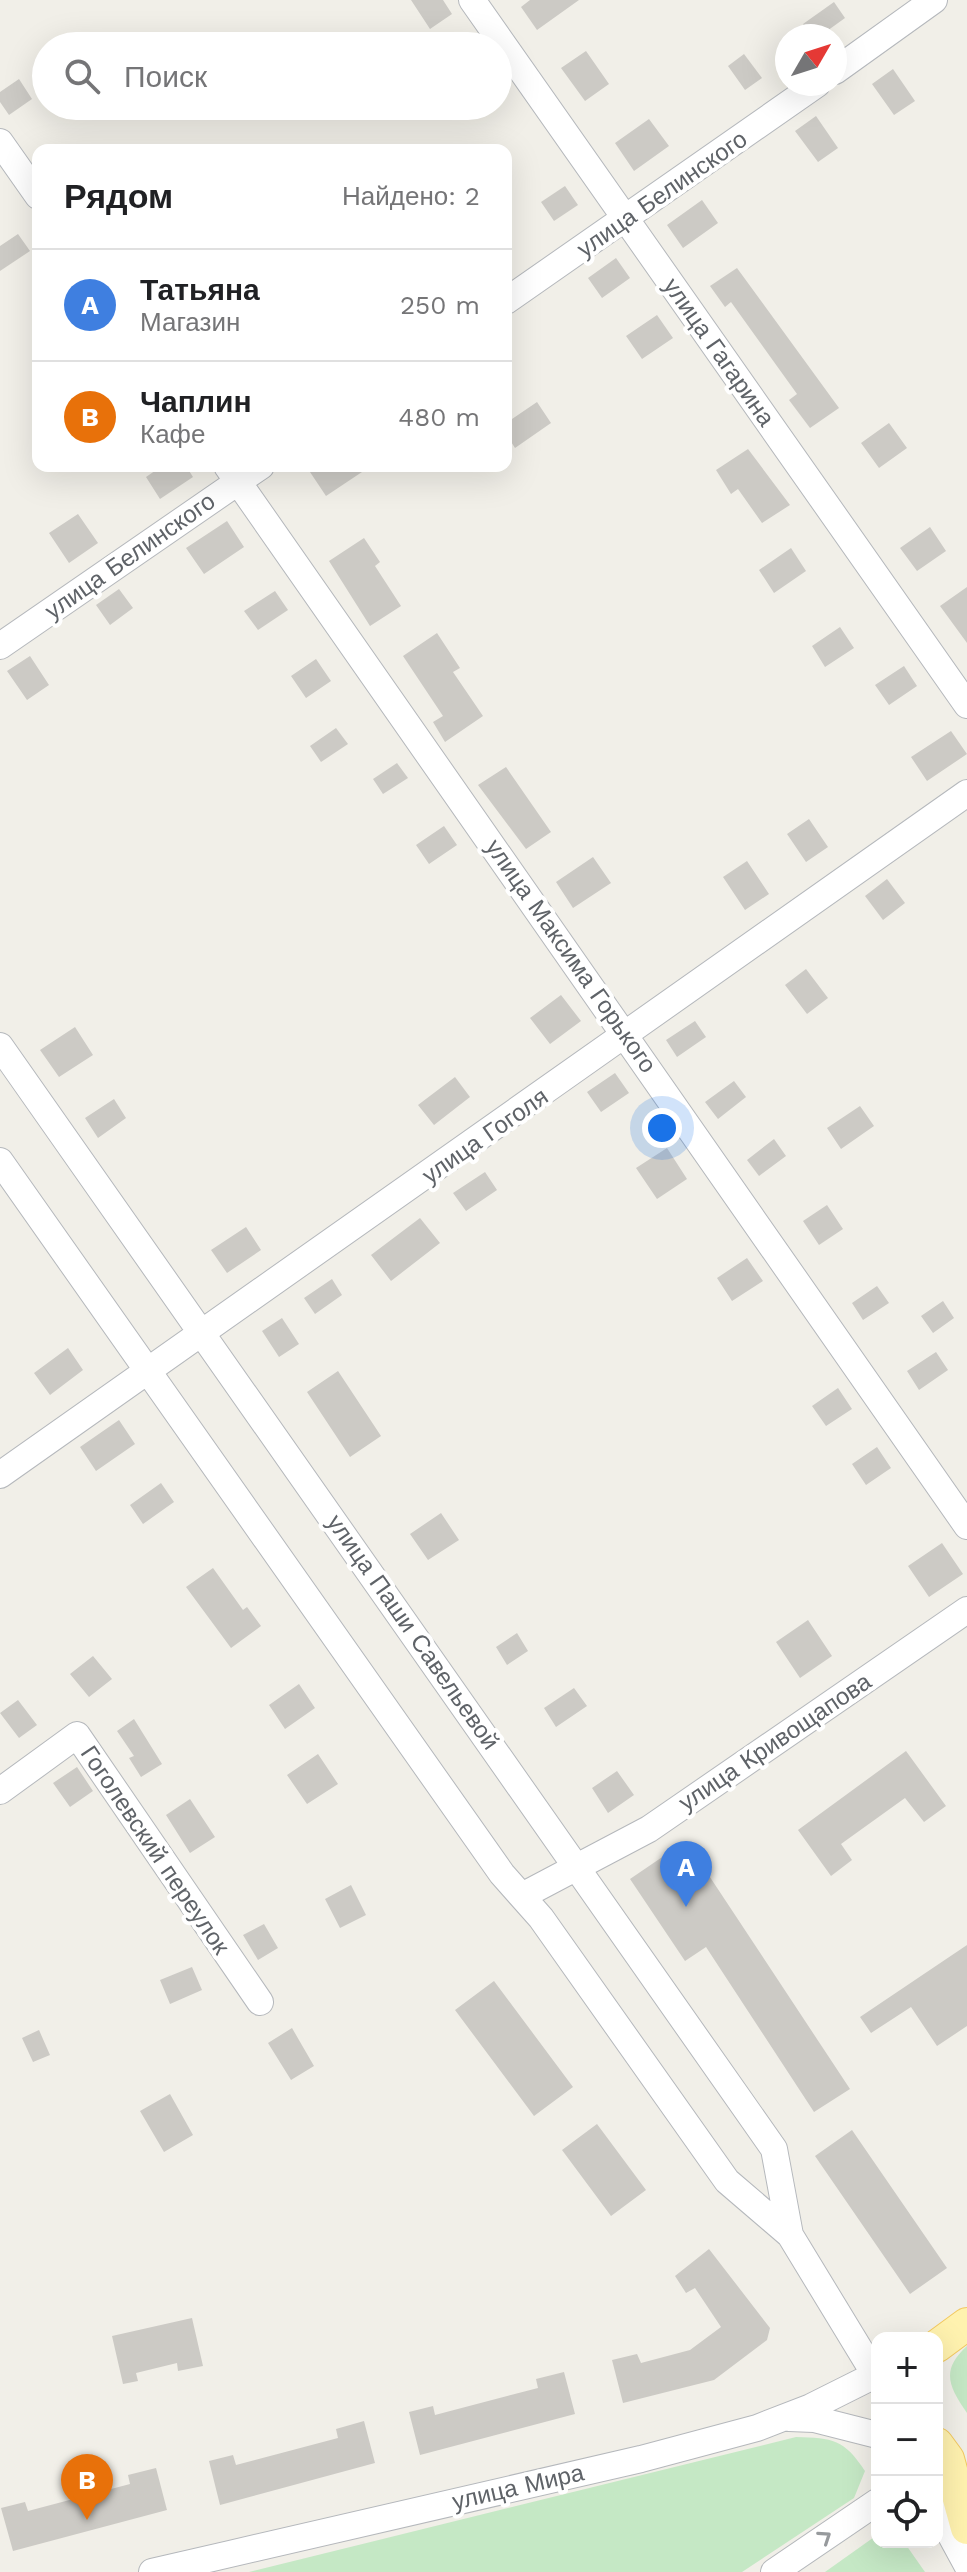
<!DOCTYPE html>
<html lang="ru">
<meta charset="utf-8">
<style>
body{margin:0;font-family:"Work Sans",sans-serif;background:#f2f2f2;color:#202124}
.controls{position:absolute;right:24px;bottom:24px;display:grid;overflow:hidden;border-radius:16px;box-shadow:0 8px 32px #0002}
.controls button{width:72px;height:72px;display:grid;place-items:center;padding:0;border:0;border-bottom:2px solid #e0e0e0;background:#fff;color:#202124;font:40px sans-serif}
.compass{position:absolute;left:775px;top:24px;width:72px;height:72px;border-radius:50%;background:#fff;box-shadow:0 8px 32px #0002;rotate:51deg}
.you{position:absolute;left:662px;top:1128px;width:28px;height:28px;margin:-20px;border:6px solid #fff;border-radius:50%;background:#1a73e8;box-shadow:0 0 0 12px #1a73e833}
.badge{display:grid;place-items:center;width:52px;height:52px;border-radius:50%;background:#7c3aed;color:#fff;font-size:26px;font-weight:700}
.pin{position:absolute;translate:-50% -66px;filter:drop-shadow(0 2px 4px #0008)}
.pin::after{content:'';position:absolute;top:42px;width:28px;height:24px;background:inherit;clip-path:polygon(0 0,100% 0,50% 100%)}
.list{margin:0;padding:0;list-style:none}
h2{display:flex;justify-content:space-between;align-items:center;height:104px;margin:0;padding:0 32px;font-size:34px}
h2 small{font-size:26px;font-weight:400;color:#757577}
.list li{display:grid;grid-template-columns:52px 1fr auto;gap:24px;align-items:center;box-sizing:border-box;height:112px;padding:0 32px;border-top:2px solid #e0e0e0}
.list b{display:block;font-size:30px;white-space:nowrap}
.list p{margin:0;font-size:26px;white-space:nowrap;color:#757577}
.list em{font-size:26px;font-style:normal;color:#757577}
.icon{flex:none;width:44px;height:44px;fill:none;stroke:currentColor;stroke-width:2;stroke-linecap:round;stroke-linejoin:round}
.map{position:relative;flex:none;width:967px;height:2572px;overflow:hidden}
.search{position:absolute;background:#fff;box-shadow:0 8px 32px #0002;left:32px;top:32px;width:480px;height:88px;display:flex;align-items:center;gap:20px;box-sizing:border-box;padding:0 28px;border-radius:44px;color:#757577;font-size:30px}
.panel{position:absolute;background:#fff;box-shadow:0 8px 32px #0002;left:32px;top:144px;width:480px;height:328px;border-radius:16px}
.map>svg:first-child{display:block}
</style>
<div class="map">
<svg width="967" height="2572" viewBox="0 0 967 2572">
<rect width="100%" height="100%" fill="#f1efe8"/>
<!-- green -->
<path fill="#c5e8c5" d="M967 2346V2413C948 2385 941 2370 967 2346Z
M796 2437C833 2438 844 2439 865 2471L854 2498 742 2572H249Z
M877 2535V2542H904L925 2572H825Z"/>
<!-- building -->
<path fill="#cccac5" d="M411 0H443L452 14 430 29Z
M530 0H579L537 30 521 7Z
M834 2 845 18 820 36H811L803 24Z
M586 51 609 84 585 101 561 68Z
M744 54 762 78 745 90 728 66Z
M893 69 915 101 894 115 872 84Z
M19 79 32 99 9 115 0 102V92Z
M816 116 838 148 818 162 795 131Z
M649 119 669 146 634 171 615 143Z
M565 186 578 205 554 221 541 202Z
M702 200 718 223 683 248 667 225Z
M18 234 30 251 0 271V246Z
M616 258 630 278 602 298 588 278Z
M737 268 839 408 810 428 789 400 797 394 731 302 725 307 710 286Z
M657 315 673 338 642 359 626 336Z
M537 402 551 423 515 448 506 434V423Z
M889 423 907 448 879 468 861 443Z
M748 449 790 505 762 523 738 489 731 494 716 470Z
M162 466H186L193 477 160 499 146 477Z
M306 466H371L326 496Z
M78 514 98 543 69 563 49 533Z
M227 521 244 547 204 574 186 548Z
M930 527 946 551 917 571 900 548Z
M364 538 380 562 375 566 401 606 370 626 329 561Z
M791 548 806 571 774 593 759 570Z
M967 587V643L940 606Z
M119 589 133 608 110 625 96 605Z
M275 591 288 610 258 630 244 611Z
M840 627 854 648 825 667 812 646Z
M437 633 460 668 453 672 483 716 445 742 433 722 443 716 403 656Z
M30 656 49 685 27 700 7 671Z
M316 659 331 681 306 698 291 676Z
M904 666 917 686 889 705 875 685Z
M336 728 348 744 321 762 310 746Z
M951 731 967 754 927 781 911 757Z
M397 763 408 778 383 794 373 779Z
M506 767 551 832 526 849 478 785Z
M809 819 828 847 806 862 787 834Z
M444 826 457 845 429 864 416 845Z
M593 857 611 883 573 908 556 882Z
M747 861 769 894 745 910 723 877Z
M887 879 905 903 883 920 865 896Z
M806 969 828 998 807 1014 785 985Z
M561 995 581 1021 550 1044 530 1018Z
M695 1021 706 1037 677 1057 666 1040Z
M75 1027 93 1055 59 1077 40 1050Z
M615 1073 629 1093 601 1112 587 1092Z
M455 1077 470 1097 434 1125 418 1105Z
M734 1081 746 1097 718 1119 705 1102Z
M114 1099 126 1118 98 1138 85 1118Z
M860 1106 874 1126 841 1149 827 1128Z
M774 1139 786 1156 759 1176 747 1160Z
M667 1148 687 1179 657 1199 636 1168Z
M485 1172 497 1190 466 1211 453 1193Z
M827 1205 843 1229 819 1245 803 1221Z
M420 1218 440 1243 391 1281 371 1255Z
M246 1227 261 1250 227 1273 211 1250Z
M747 1258 763 1281 732 1301 717 1278Z
M332 1279 342 1295 315 1314 304 1298Z
M877 1286 889 1303 863 1320 852 1303Z
M943 1301 954 1318 933 1333 921 1316Z
M282 1318 299 1344 279 1357 262 1331Z
M68 1348 83 1370 50 1395 34 1373Z
M936 1352 948 1370 919 1390 907 1371Z
M338 1371 381 1436 350 1457 307 1392Z
M838 1388 852 1409 826 1426 812 1406Z
M119 1420 135 1444 96 1471 80 1447Z
M877 1447 891 1468 866 1485 852 1464Z
M161 1483 174 1502 143 1524 130 1505Z
M441 1513 459 1540 428 1560 410 1534Z
M942 1543 963 1574 929 1597 908 1566Z
M213 1568 243 1610 247 1607 261 1626 231 1648 186 1587Z
M808 1620 832 1656 800 1678 776 1642Z
M517 1633 528 1651 507 1665 496 1647Z
M93 1656 112 1679 89 1697 70 1674Z
M299 1684 315 1708 285 1729 269 1705Z
M574 1688 587 1706 556 1727 544 1708Z
M18 1700 37 1725 19 1738 0 1713Z
M134 1719 162 1764 141 1777 129 1758 134 1756 117 1731Z
M906 1751 946 1806 924 1822 905 1798 841 1844 852 1860 831 1876 798 1830Z
M318 1754 338 1784 307 1804 287 1775Z
M77 1767 93 1791 70 1807 53 1783Z
M617 1771 634 1795 608 1813 592 1788Z
M190 1799 215 1837 190 1853 166 1815Z
M677 1847 698 1859 850 2089 814 2112 706 1947 685 1961 630 1879Z
M351 1885 366 1915 340 1928 325 1899Z
M264 1924 278 1948 258 1960 243 1935Z
M967 1945V2026L937 2046 911 2007 871 2033 860 2017Z
M192 1967 202 1990 170 2004 160 1980Z
M494 1981 573 2087 534 2116 455 2010Z
M292 2028 314 2066 291 2080 268 2043Z
M39 2030 50 2055 33 2062 22 2038Z
M170 2094 193 2135 164 2152 140 2111Z
M597 2124 646 2190 611 2216 562 2150Z
M852 2130 947 2268 910 2294 815 2156Z
M709 2249 770 2328 767 2340 714 2380 623 2403 612 2360 637 2354 641 2363 690 2350 721 2327 695 2288 686 2293 675 2276Z
M192 2318 203 2366 178 2371 177 2363 136 2373 138 2381 123 2384 112 2336Z
M564 2372 575 2414 420 2455 409 2412 433 2406 435 2415 538 2388 536 2379Z
M364 2421 375 2463 220 2505 209 2461 233 2455 236 2465 338 2438 336 2429Z
M156 2468 167 2510 13 2551 1 2508 25 2502 28 2511 130 2484 128 2475Z"/>
<g fill="none" stroke-linecap="round" stroke-linejoin="round">
<defs>
<path id="minor" d="M472 0 967 705
M835 71 934 0
M0 142 38 196
M506 301 817 84
M227 466 967 1526
M0 646 261 466
M0 1046 774 2149 790 2235 877 2378
M0 1161 502 1874 541 1918 727 2181 790 2235
M0 1475 967 793
M0 1791 77 1735 260 2002
M522 1896 649 1829 967 1610
M789 2418 814 2419 877 2435
M937 2510 967 2565
M152 2572 641 2459 757 2428 811 2407 877 2374
M774 2572 877 2502"/>
<path id="major" d="M937 2346 967 2324
M937 2444 948 2459 967 2528"/>
</defs>
<!-- minor casing -->
<use href="#minor" stroke="#b5b8bc" stroke-width="28"/>
<!-- major casing -->
<use href="#major" stroke="#f2c960" stroke-width="34"/>
<!-- minor -->
<use href="#minor" stroke="#fff" stroke-width="26"/>
<!-- major -->
<use href="#major" stroke="#fff2af" stroke-width="32"/>
</g>
<!-- one-way arrows -->
<defs><path id="oneway-chevron" d="M-2-3.5L2.5 0L-2 3.5" fill="none" stroke-width="1.6" stroke-linecap="round" stroke-linejoin="round" transform="scale(2)"/></defs>
<use stroke="#979a9d" href="#oneway-chevron" transform="translate(825 2537) rotate(-34)"/>
<g text-anchor="middle" dominant-baseline="central" stroke-width="8" stroke-linejoin="round" paint-order="stroke">
<!-- street labels -->
<g font-size="24" fill="#5f6368" stroke="#fff">
<text transform="translate(662 194) rotate(-35)">улица Белинского</text>
<text transform="translate(719 352) rotate(55)">улица Гагарина</text>
<text transform="translate(130 556) rotate(-35)">улица Белинского</text>
<text transform="translate(571 956) rotate(55)">улица Максима Горького</text>
<text transform="translate(485 1136) rotate(-35)">улица Гоголя</text>
<text transform="translate(413 1632) rotate(55)">улица Паши Савельевой</text>
<text transform="translate(775 1742) rotate(-34)">улица Кривощапова</text>
<text transform="translate(155 1850) rotate(56)">Гоголевский переулок</text>
<text transform="translate(518 2487) rotate(-13)">улица Мира</text>
</g>
</g>
</svg>
<div class="controls">
<button>+</button>
<button>−</button>
<button><svg class="icon" aria-label="locate" viewBox="0 0 24 24"><circle cx="12" cy="12" r="6"/><path d="M12 2v4M12 18v4M2 12h4M18 12h4"/></svg></button>
</div>
<svg class="compass" viewBox="-18 -18 36 36"><path d="M0-13l5 13h-10z" fill="#e53935"/><path d="M0 13l5-13h-10z" fill="#757577"/></svg>
<div class="you"></div>
<div class="pin badge" style="left:686px;top:1907px;background:#3f7fe0">A</div>
<div class="pin badge" style="left:87px;top:2520px;background:#e8710a">B</div>
<div class="search"><svg class="icon" aria-label="search" viewBox="0 0 24 24"><circle cx="10" cy="10" r="6"/><path d="M15 15l6 6"/></svg>Поиск</div>
<section class="panel">
<h2>Рядом<small>Найдено: 2</small></h2>
<ul class="list">
<li><span class="badge" style="background:#3f7fe0">A</span><div><b>Татьяна</b><p>Магазин</p></div><em>250 m</em></li>
<li><span class="badge" style="background:#e8710a">B</span><div><b>Чаплин</b><p>Кафе</p></div><em>480 m</em></li>
</ul>
</section>
</div>
